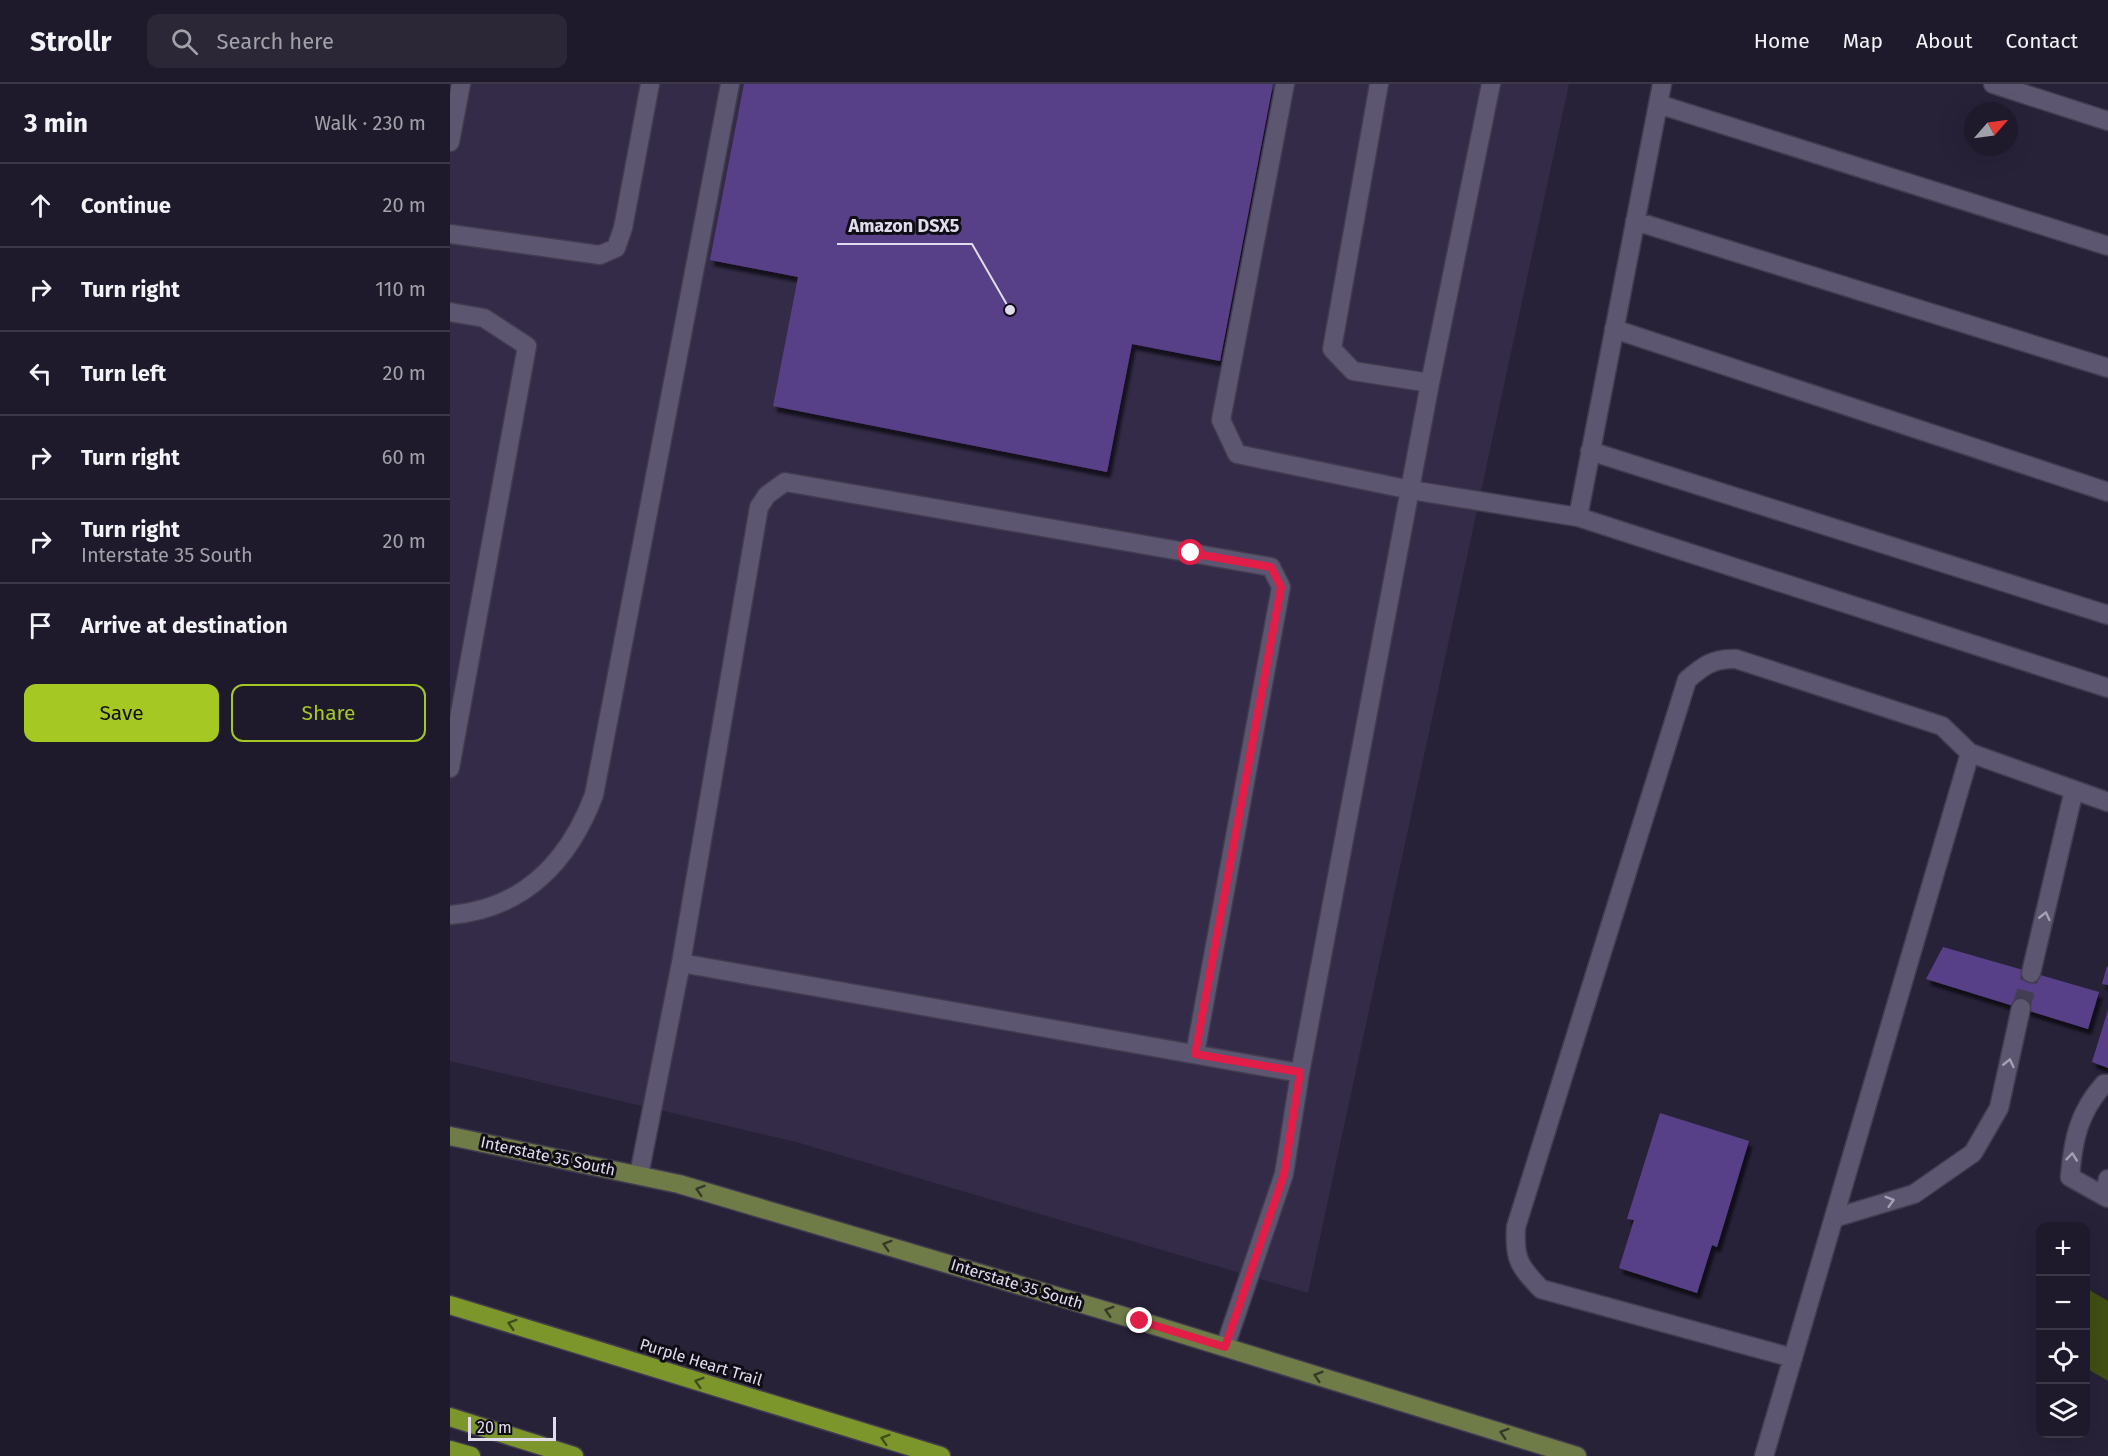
<!DOCTYPE html>
<meta charset="utf-8">
<style>
body{margin:0;font-family:"Fira Sans",sans-serif;background:#2b2737;color:#f1f3f6}
.controls{position:absolute;right:18px;bottom:18px;display:grid;overflow:hidden;border-radius:12px;box-shadow:0 6px 24px #0002}
.controls button{width:54px;height:54px;display:grid;place-items:center;padding:0;border:0;border-bottom:2px solid #3c3847;background:#1e1a2b;color:#f1f3f6;font:30px sans-serif}
.compass{position:absolute;left:1514px;top:18px;width:54px;height:54px;border-radius:50%;background:#1e1a2b;box-shadow:0 6px 24px #0002;rotate:62deg}
.scale{position:absolute;left:18px;bottom:15px;width:88px;box-sizing:border-box;padding-left:6px;border:3px solid #e0dcec;border-top:0;font-size:16px;line-height:21px;white-space:nowrap;color:#e0dcec;-webkit-text-stroke:4px #100d17;paint-order:stroke}
.stop{position:absolute;width:18px;height:18px;margin:-14px;border:4px solid #e11d48;border-radius:50%;background:#fff}
.stop.end{background:#e11d48;border-color:#fff;box-shadow:0 2px 6px #0008}
.list{margin:0;padding:0;list-style:none}
h2{display:flex;justify-content:space-between;align-items:center;height:78px;margin:0;padding:0 24px;font-size:26px}
h2 small{font-size:20px;font-weight:400;color:#a1a1a9}
.list li{display:grid;grid-template-columns:39px 1fr auto;gap:18px;align-items:center;box-sizing:border-box;height:84px;padding:0 24px;border-top:2px solid #3c3847}
.list b{display:block;font-size:22px;white-space:nowrap}
.list p{margin:0;font-size:20px;white-space:nowrap;color:#a1a1a9}
.list em{font-size:20px;font-style:normal;color:#a1a1a9}
.actions{display:flex;gap:12px;padding:18px 24px}
.actions a{flex:1;padding:14px 0;border:2px solid #a5c823;border-radius:12px;text-align:center;font-size:21px;color:#a5c823}
.actions .main{background:#a5c823;color:#111}
.icon{flex:none;width:33px;height:33px;fill:none;stroke:currentColor;stroke-width:2;stroke-linecap:round;stroke-linejoin:round}
.map{position:relative;flex:none;width:1658px;height:1372px;overflow:hidden}
header{display:flex;align-items:center;gap:36px;box-sizing:border-box;height:84px;padding:0 30px;background:#1e1a2b;border-bottom:2px solid #3c3847}
header strong{font-size:28px}
nav{display:flex;gap:33px;margin-inline-start:auto;font-size:21px}
.search{width:420px;height:54px;background:#2b2737;display:flex;align-items:center;gap:15px;box-sizing:border-box;padding:0 21px;border-radius:12px;color:#a1a1a9;font-size:22px}
main{display:flex}
aside{flex:1;background:#1e1a2b}
.map>svg:first-child{display:block}
</style>
<header>
<strong>Strollr</strong>
<div class="search"><svg class="icon" aria-label="search" viewBox="0 0 24 24"><circle cx="10" cy="10" r="6"/><path d="M15 15l6 6"/></svg>Search here</div>
<nav><a>Home</a><a>Map</a><a>About</a><a>Contact</a></nav>
</header>
<main>
<aside>
<h2>3 min<small>Walk · 230 m</small></h2>
<ul class="list">
<li><svg class="icon" aria-label="ahead" viewBox="0 0 24 24"><path d="M12 20V5M6 11l6-6 6 6"/></svg><div><b>Continue</b></div><em>20 m</em></li>
<li><svg class="icon" aria-label="right" viewBox="0 0 24 24"><path d="M7 20v-9h11M14 6l5 5-5 5"/></svg><div><b>Turn right</b></div><em>110 m</em></li>
<li><svg class="icon" aria-label="left" viewBox="0 0 24 24"><path d="M17 20v-9H6M10 6l-5 5 5 5"/></svg><div><b>Turn left</b></div><em>20 m</em></li>
<li><svg class="icon" aria-label="right" viewBox="0 0 24 24"><path d="M7 20v-9h11M14 6l5 5-5 5"/></svg><div><b>Turn right</b></div><em>60 m</em></li>
<li><svg class="icon" aria-label="right" viewBox="0 0 24 24"><path d="M7 20v-9h11M14 6l5 5-5 5"/></svg><div><b>Turn right</b><p>Interstate 35 South</p></div><em>20 m</em></li>
<li><svg class="icon" aria-label="arrive" viewBox="0 0 24 24"><path d="M6 21V4h12l-3 4 3 4H6"/></svg><div><b>Arrive at destination</b></div></li>
</ul>
<div class="actions"><a class="main">Save</a><a>Share</a></div>
</aside>
<div class="map">
<svg width="1658" height="1372" viewBox="0 0 1658 1372">
<defs>
<filter id="shadow"><feDropShadow dx="3.5" dy="6" stdDeviation="1.5" flood-color="#0009"/></filter>
</defs>
<rect width="100%" height="100%" fill="#282239"/>
<!-- built -->
<path fill="#332b47" d="M0 0H1119L858 1209 346 1058 0 977Z"/>
<!-- green -->
<path fill="#414f13" d="M1636 1204 1658 1217V1297L1636 1284Z"/>
<!-- building -->
<path fill="#584188" filter="url(#shadow)" d="M294 0H823L770 277 682 260 657 388 323 322 348 193 260 176Z
M1493 863 1649 908 1638 945 1476 895Z
M1657 882 1658 883V901L1652 900Z
M1658 926V984L1642 978Z
M1210 1029 1299 1057 1267 1163 1262 1161 1247 1209 1169 1184 1184 1136 1177 1135Z"/>
<g fill="none" stroke-linecap="round" stroke-linejoin="round">
<!-- minor-tunnel -->
<path stroke="#443e54" stroke-width="18" stroke-dasharray="18 9" stroke-linecap="butt" d="M1571 924 1581 889"/>
<defs>
<path id="minor" d="M835 0 771 336 787 370 961 406 1128 433 1658 604
M929 0 882 265 903 287 980 299
M1543 0 1658 37
M1208 20 1658 162
M0 58 11 0
M1185 137 1658 284
M0 150 150 171 166 164 173 144 200 0
M0 228 34 234 77 262 0 684
M1164 245 1658 408
M1140 367 1658 531
M1128 433 1212 0
M0 831C74 825 119 777 144 711L280 0
M231 879 850 989
M1581 889 1624 706
M189 1091 231 879 309 423 317 411 335 398 821 483 831 503 745 970
M1658 1095 1654 1112 1658 1114
M1654 1112 1620 1093C1623 1055 1629 1028 1654 1000H1658
M1384 1134 1464 1110 1523 1069 1549 1024 1571 924
M775 1263 834 1090 850 989 980 299 1041 0
M1343 1274 1091 1205C1069 1182 1064 1175 1066 1143L1237 596C1253 582 1263 574 1286 575L1492 642 1520 669
M1314 1372 1520 669 1658 718"/>
<path id="major" d="M0 1052 229 1100 690 1237 1127 1372"/>
<path id="highway" d="M0 1221 491 1372
M0 1333 124 1372
M0 1366 21 1372"/>
</defs>
<!-- minor casing -->
<use href="#minor" stroke="#433c50" stroke-width="21"/>
<!-- major casing -->
<use href="#major" stroke="#433c50" stroke-width="21"/>
<!-- highway casing -->
<use href="#highway" stroke="#433c50" stroke-width="21"/>
<!-- minor -->
<use href="#minor" stroke="#5c5670" stroke-width="18"/>
<!-- major -->
<use href="#major" stroke="#707c47" stroke-width="18"/>
<!-- highway -->
<use href="#highway" stroke="#7d962b" stroke-width="18"/>
</g>
<!-- one-way arrows -->
<defs><path id="oneway-chevron" d="M-2-3.5L2.5 0L-2 3.5" fill="none" stroke-width="1.6" stroke-linecap="round" stroke-linejoin="round" transform="scale(1.5)"/></defs>
<g stroke="#a5a0b4">
<use href="#oneway-chevron" transform="translate(1595 832) rotate(-77)"/>
<use href="#oneway-chevron" transform="translate(1559 979) rotate(-77)"/>
<use href="#oneway-chevron" transform="translate(1622 1073) rotate(-84)"/>
<use href="#oneway-chevron" transform="translate(1440 1117) rotate(-16)"/>
</g>
<g stroke="#36392a">
<use href="#oneway-chevron" transform="translate(250 1106) rotate(-163)"/>
<use href="#oneway-chevron" transform="translate(437 1161) rotate(-163)"/>
<use href="#oneway-chevron" transform="translate(659 1227) rotate(-163)"/>
<use href="#oneway-chevron" transform="translate(868 1292) rotate(-163)"/>
<use href="#oneway-chevron" transform="translate(1054 1349) rotate(-163)"/>
</g>
<g stroke="#414b20">
<use href="#oneway-chevron" transform="translate(62 1240) rotate(-163)"/>
<use href="#oneway-chevron" transform="translate(249 1298) rotate(-163)"/>
<use href="#oneway-chevron" transform="translate(435 1355) rotate(-163)"/>
</g>
<g fill="none" stroke-linecap="round" stroke-linejoin="round">
<!-- route -->
<path stroke="#e11d48" stroke-width="8" d="M690 1237 775 1263 834 1090 850 988 745 970 831 503 821 483 741 469"/>
</g>
<g text-anchor="middle" dominant-baseline="central" stroke-width="6" stroke-linejoin="round" paint-order="stroke">
<!-- street labels -->
<g font-size="16" fill="#e0dcec" stroke="#100d17">
<text transform="translate(98 1072) rotate(12)">Interstate 35 South</text>
<text transform="translate(567 1200) rotate(17)">Interstate 35 South</text>
<text transform="translate(251 1278) rotate(17)">Purple Heart Trail</text>
</g>
</g>
<!-- callouts -->
<path fill="none" stroke="#e0dcec" stroke-width="2" d="M560 226L522 160H387"/>
<circle fill="#e0dcec" stroke="#100d17" stroke-width="2" cx="560" cy="226" r="6"/>
<g font-size="18" text-anchor="middle" font-weight="bold" fill="#e0dcec" stroke="#100d17" stroke-width="6" stroke-linejoin="round" paint-order="stroke">
<text x="454" y="148">Amazon DSX5</text>
</g>
</svg>
<div class="controls">
<button>+</button>
<button>−</button>
<button><svg class="icon" aria-label="locate" viewBox="0 0 24 24"><circle cx="12" cy="12" r="6"/><path d="M12 2v4M12 18v4M2 12h4M18 12h4"/></svg></button>
<button><svg class="icon" aria-label="layers" viewBox="0 0 24 24"><path d="M12 4l9 5-9 5-9-5zM3 14l9 5 9-5"/></svg></button>
</div>
<svg class="compass" viewBox="-18 -18 36 36"><path d="M0-13l5 13h-10z" fill="#e53935"/><path d="M0 13l5-13h-10z" fill="#a1a1a9"/></svg>
<div class="scale">20 m</div>
<div class="stop" style="left:741px;top:469px"></div>
<div class="stop end" style="left:690px;top:1237px"></div>
</div>
</main>
